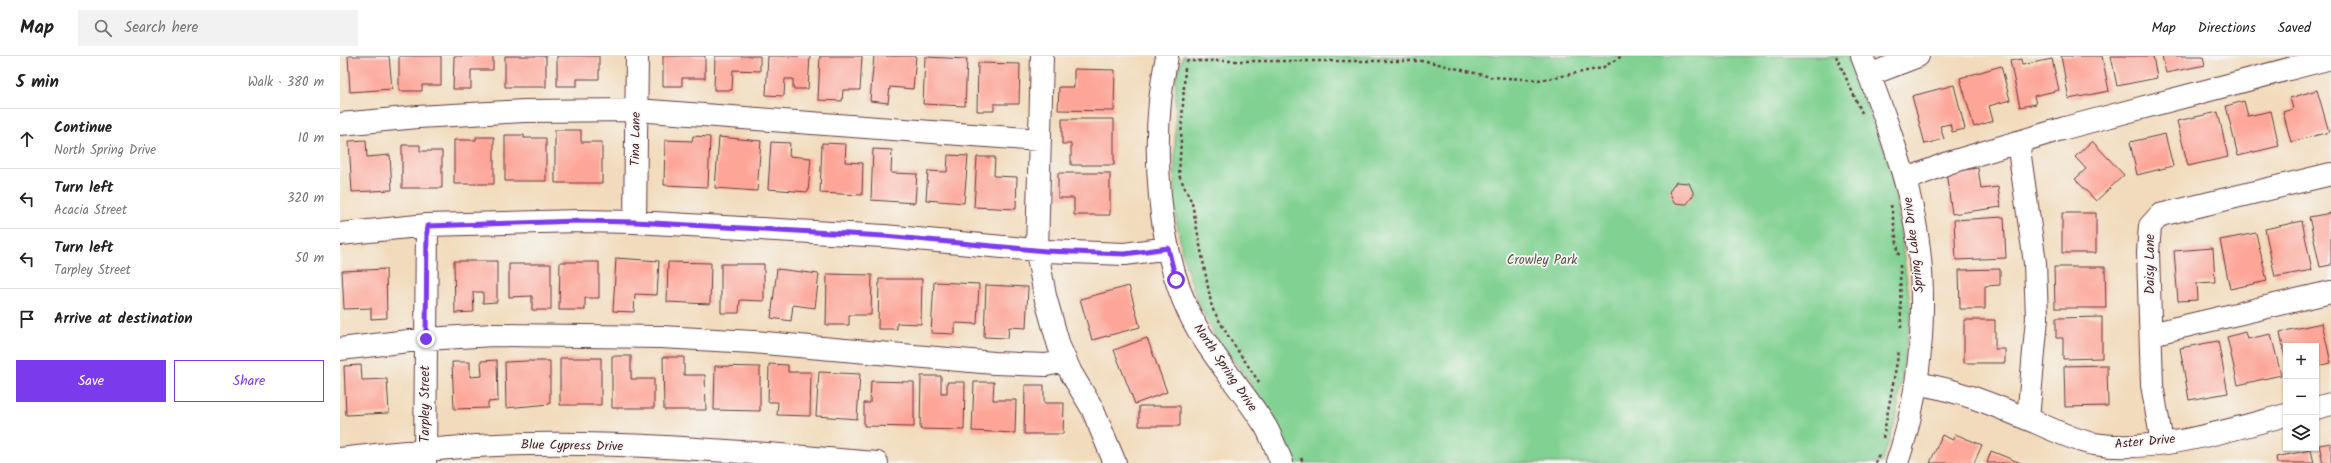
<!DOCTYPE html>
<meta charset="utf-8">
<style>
body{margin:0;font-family:Kalam,sans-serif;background:#f2f2f2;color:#222}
.controls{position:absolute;right:12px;bottom:12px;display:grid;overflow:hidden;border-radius:0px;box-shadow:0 1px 3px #0004}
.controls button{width:36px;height:36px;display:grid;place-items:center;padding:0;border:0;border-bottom:1px solid #e0e0e0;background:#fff;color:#222;font:20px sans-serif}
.stop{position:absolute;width:12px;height:12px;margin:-9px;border:3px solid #7c3aed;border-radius:50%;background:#fff}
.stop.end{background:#7c3aed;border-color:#fff;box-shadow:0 1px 4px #0008}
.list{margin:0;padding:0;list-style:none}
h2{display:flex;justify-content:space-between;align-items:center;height:52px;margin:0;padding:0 16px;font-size:17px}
h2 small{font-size:13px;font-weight:400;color:#767676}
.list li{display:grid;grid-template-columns:26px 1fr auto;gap:12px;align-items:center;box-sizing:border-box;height:60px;padding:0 16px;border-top:1px solid #e0e0e0}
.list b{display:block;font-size:15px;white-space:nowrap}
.list p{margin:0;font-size:13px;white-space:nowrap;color:#767676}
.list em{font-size:13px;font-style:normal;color:#767676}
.actions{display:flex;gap:8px;padding:12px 16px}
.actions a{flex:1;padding:9px 0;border:1px solid #7c3aed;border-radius:0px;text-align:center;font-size:14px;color:#7c3aed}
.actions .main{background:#7c3aed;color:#fff}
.icon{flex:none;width:22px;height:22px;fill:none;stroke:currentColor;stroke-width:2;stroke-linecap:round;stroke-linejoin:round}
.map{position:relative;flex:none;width:1991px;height:407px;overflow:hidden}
header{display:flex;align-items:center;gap:24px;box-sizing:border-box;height:56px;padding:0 20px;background:#fff;border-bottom:1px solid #e0e0e0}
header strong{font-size:19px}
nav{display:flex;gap:22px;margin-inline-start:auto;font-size:14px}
.search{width:280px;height:36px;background:#f2f2f2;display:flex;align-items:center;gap:10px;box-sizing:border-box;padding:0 14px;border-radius:0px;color:#767676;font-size:15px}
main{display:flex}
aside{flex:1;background:#fff}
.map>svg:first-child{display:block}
</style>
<header>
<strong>Map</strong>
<div class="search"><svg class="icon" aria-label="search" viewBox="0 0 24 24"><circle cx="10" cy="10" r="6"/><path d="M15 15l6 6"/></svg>Search here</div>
<nav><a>Map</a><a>Directions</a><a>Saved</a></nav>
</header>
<main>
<aside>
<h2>5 min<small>Walk · 380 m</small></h2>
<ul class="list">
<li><svg class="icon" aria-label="ahead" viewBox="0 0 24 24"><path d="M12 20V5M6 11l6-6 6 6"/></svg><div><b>Continue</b><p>North Spring Drive</p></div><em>10 m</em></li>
<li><svg class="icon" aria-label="left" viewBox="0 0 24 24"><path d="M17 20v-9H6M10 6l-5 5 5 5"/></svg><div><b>Turn left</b><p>Acacia Street</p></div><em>320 m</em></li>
<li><svg class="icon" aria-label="left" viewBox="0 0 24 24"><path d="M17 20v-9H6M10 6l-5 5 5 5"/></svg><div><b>Turn left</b><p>Tarpley Street</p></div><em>50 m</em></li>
<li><svg class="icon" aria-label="arrive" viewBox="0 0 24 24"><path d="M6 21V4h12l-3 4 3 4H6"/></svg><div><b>Arrive at destination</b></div></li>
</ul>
<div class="actions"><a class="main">Save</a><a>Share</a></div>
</aside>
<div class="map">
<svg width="1991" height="407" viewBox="0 0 1991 407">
<rect width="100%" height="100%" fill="#f6f6f2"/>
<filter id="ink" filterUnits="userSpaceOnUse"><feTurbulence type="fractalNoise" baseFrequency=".025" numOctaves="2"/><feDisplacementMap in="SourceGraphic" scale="8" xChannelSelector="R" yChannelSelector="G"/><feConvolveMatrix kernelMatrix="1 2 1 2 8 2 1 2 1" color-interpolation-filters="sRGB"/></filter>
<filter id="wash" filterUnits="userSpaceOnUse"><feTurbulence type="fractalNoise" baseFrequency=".012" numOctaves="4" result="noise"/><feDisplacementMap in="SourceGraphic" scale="16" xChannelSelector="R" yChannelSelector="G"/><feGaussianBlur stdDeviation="0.9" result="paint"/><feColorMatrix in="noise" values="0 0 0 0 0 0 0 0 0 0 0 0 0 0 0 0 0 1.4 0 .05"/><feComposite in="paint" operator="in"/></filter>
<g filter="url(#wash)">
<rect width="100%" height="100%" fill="#f2dbbc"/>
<!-- green -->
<path fill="#81d192" stroke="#66785e" d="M843 0H1507L1552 114 1571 255 1556 362 1542 407H952L908 323 878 286 857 244 842 197 834 149 836 21Z"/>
<g id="blocks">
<!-- building -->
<path fill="#fda698" d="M8 0H49L52 33 10 36Z
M59 0H101V29H82V35H59Z
M114 0H153V14H131V33H113Z
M165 0H206V31H165Z
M217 0H259V23H237V30H217Z
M323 0H365V22H342V30H323Z
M375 0H420V15L393 14 392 34H374Z
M428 0H470L468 33H453V23H445L444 40 426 39Z
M480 0H522L520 34H503L502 45 478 44Z
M534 0H576L573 33 550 31 548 47 530 45Z
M1721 0H1762L1769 35 1729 43Z
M1771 0H1813L1817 22 1777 30Z
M1822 0H1863L1865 9 1826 17Z
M585 1 627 3 625 50 583 48Z
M1681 3 1682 9 1712 3 1719 34 1694 40 1696 48 1680 51 1670 5Z
M638 7 680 8 679 48H654V55H637Z
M1661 10 1670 44 1649 50 1653 65 1634 71 1620 22Z
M734 13 775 14 774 55 718 54 719 31H734Z
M1614 29 1625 73 1612 76 1610 68 1600 70 1604 83 1585 88 1572 40Z
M1977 34 1989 76 1951 86 1943 56 1953 53 1950 42Z
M1904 45 1908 60 1931 55 1939 90 1898 100 1886 50Z
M1878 56 1888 101 1848 110 1837 65Z
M722 63H774V109H731V88H722Z
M215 74H241V86H262V127H215Z
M1825 78 1833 110 1797 119 1790 86Z
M165 79H184V82H206V125H165Z
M353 80 370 81 368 131 324 129 325 84 352 85Z
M136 81H154V128H114V84H136Z
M379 81 421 85 417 135 375 132Z
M26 84 27 101 50 99 52 134 12 136 9 85Z
M1752 85 1784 119 1756 145 1735 123 1746 113 1735 101Z
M431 86 450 87 449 100 471 102 468 136 428 133Z
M482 87 506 88 505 106 523 107 522 139 480 137Z
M62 89H80V95H102V132H62Z
M533 93 552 94 551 117 577 118 575 147 531 144Z
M608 99 628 100 624 147 586 144 588 115 607 116Z
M637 101H655L654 120 677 121 676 153 634 151Z
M1638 112 1641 133 1658 131 1661 151 1612 158 1606 116Z
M718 117H770V159H734V142H718Z
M1336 126 1349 127 1354 138 1347 148 1334 147 1329 136Z
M1722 157H1756V197H1722Z
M1991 157V209L1980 211 1969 161Z
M1664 161 1666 202 1616 204 1614 164Z
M1962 165 1972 214 1935 221 1925 173Z
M1916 177 1927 225 1890 233 1880 184Z
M1873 192 1875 226 1857 227 1858 244 1838 245 1834 195Z
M276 202 319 205 317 239 295 238 294 256 273 255Z
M114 205H157V246L143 247V236H133L134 256 115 257Z
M220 206H259V242H245V254H219Z
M328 206 371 207 370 248 327 246Z
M169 208H211V254H192V240L169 241Z
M381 208H424V245L400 244 399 257H381Z
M1714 211H1765L1766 252H1715Z
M46 213 47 262 31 263V252L4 253 2 215Z
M437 213 479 218 475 252 453 249 451 265 431 262Z
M1660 213V229L1645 230V253H1620L1619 214Z
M487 218 532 219 531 259H509V269H486Z
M539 223H582L581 268 557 267V273H538Z
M594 226 639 228 637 268 615 267V278L591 277Z
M646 229 688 231 686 272 669 271 668 282 644 281Z
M789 230 800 271 752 284 740 243Z
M1762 261V302L1723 303V282H1716V262Z
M1624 264H1655V293H1665V307H1624Z
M1982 267 1991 307 1976 310V290H1946L1945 301 1940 276Z
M1905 276 1907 283 1931 278 1941 319 1898 329 1887 281Z
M807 282 827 336 795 348 774 294Z
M1878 285 1888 337 1849 344 1840 292Z
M272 300H291V323H314V352H272Z
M323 301H344V319H365L366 354H324Z
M220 302H261V349H220Z
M157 304 158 345 148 346V352L114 353 112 306H130V321L142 320 141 305Z
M188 305H210V348L166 352 165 306Z
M429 308 448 309V316H471L470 360 437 359 438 346H428Z
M21 309 22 324 47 323 49 357 6 359 4 310Z
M1767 309 1768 350 1725 351 1724 310Z
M375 310 420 311V355L374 354Z
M479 316 520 318 517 363 476 360Z
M581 320H601V337H607V326H625L624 374 580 373Z
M531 325 574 326V371L524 370V347H530Z
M634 326H654L653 344H676L675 377 632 375Z
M685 329H704V347H724L723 378H684Z
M799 350H840V370H799Z
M1615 378 1642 389 1634 407H1590L1602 379 1613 384Z
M1991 387V407H1983L1979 389Z
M1971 394 1974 407H1937L1936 401Z
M1651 395 1681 407H1647Z"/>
</g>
</g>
<g filter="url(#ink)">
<use href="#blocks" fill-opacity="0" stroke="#633b41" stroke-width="1"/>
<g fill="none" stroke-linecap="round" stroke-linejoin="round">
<defs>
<path id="minor" d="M702 0 697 195 705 240 719 290 731 317 752 352 775 407
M827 0C810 80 815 199 857 272 877 307 905 337 926 371 932 382 937 395 942 407
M1522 0C1541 50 1560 100 1572 152 1590 232 1583 330 1557 407
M1529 19 1578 0
M0 68 78 61 184 55 296 54 700 84
M1678 86 1695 207 1697 262 1688 363
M1565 124 1608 107 1725 72 1991 2
M295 166 297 0
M0 178 87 169 239 165 295 166 544 180 706 195 785 198 828 192
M1811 278 1991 236
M0 293 86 283 153 279 321 281 413 286 654 307 706 309 726 305
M1576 327C1590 330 1604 332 1618 337 1644 344 1669 356 1695 366 1714 374 1733 384 1754 388 1813 398 1889 374 1946 359
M1976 352 1991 348
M1822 387 1812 329 1808 196 1810 170 1820 159 1991 118
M0 403C63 396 126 389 190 388 305 386 422 398 537 407
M85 407 87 169"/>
</defs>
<!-- minor casing -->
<use href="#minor" stroke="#633b41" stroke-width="24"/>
<!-- path -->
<path stroke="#633b41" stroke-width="2.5" stroke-dasharray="3 3" stroke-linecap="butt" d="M1496 0 1522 57
M846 5H1086L1151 21 1201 24 1262 12 1282 0
M845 12 839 119 852 147 872 252 890 283 919 326
M1551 149 1559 200
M1560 209 1561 274
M1543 382 1559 295
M961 402 963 407
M1535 407 1539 398"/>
<!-- minor -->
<use href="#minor" stroke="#fff" stroke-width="22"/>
</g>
</g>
<g fill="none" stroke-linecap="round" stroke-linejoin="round" filter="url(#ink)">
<!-- route -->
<path stroke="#7c3aed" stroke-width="5" d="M86 283 87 170 239 165 295 166 544 180 706 195 785 198 828 192 836 224"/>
</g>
<g text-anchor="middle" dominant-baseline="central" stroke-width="3.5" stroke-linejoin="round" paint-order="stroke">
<!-- street labels -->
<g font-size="13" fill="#4a1f2b" stroke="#f6f6f2">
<text transform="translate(296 83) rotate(-89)">Tina Lane</text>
<text transform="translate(1574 189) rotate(-97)">Spring Lake Drive</text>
<text transform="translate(1810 208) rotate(-90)">Daisy Lane</text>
<text transform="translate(885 312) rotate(56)">North Spring Drive</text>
<text transform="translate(85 348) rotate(-90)">Tarpley Street</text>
<text transform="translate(1805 386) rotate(-5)">Aster Drive</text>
<text transform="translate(232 390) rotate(1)">Blue Cypress Drive</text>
</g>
<!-- park labels -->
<g font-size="13" fill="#5a544a" stroke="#f6f6f2">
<text x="1202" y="204">Crowley Park</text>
</g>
</g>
</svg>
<div class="controls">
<button>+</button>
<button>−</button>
<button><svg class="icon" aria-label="layers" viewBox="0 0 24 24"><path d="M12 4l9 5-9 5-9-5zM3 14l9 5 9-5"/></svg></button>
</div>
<div class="stop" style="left:836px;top:224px"></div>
<div class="stop end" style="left:86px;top:283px"></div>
</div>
</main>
